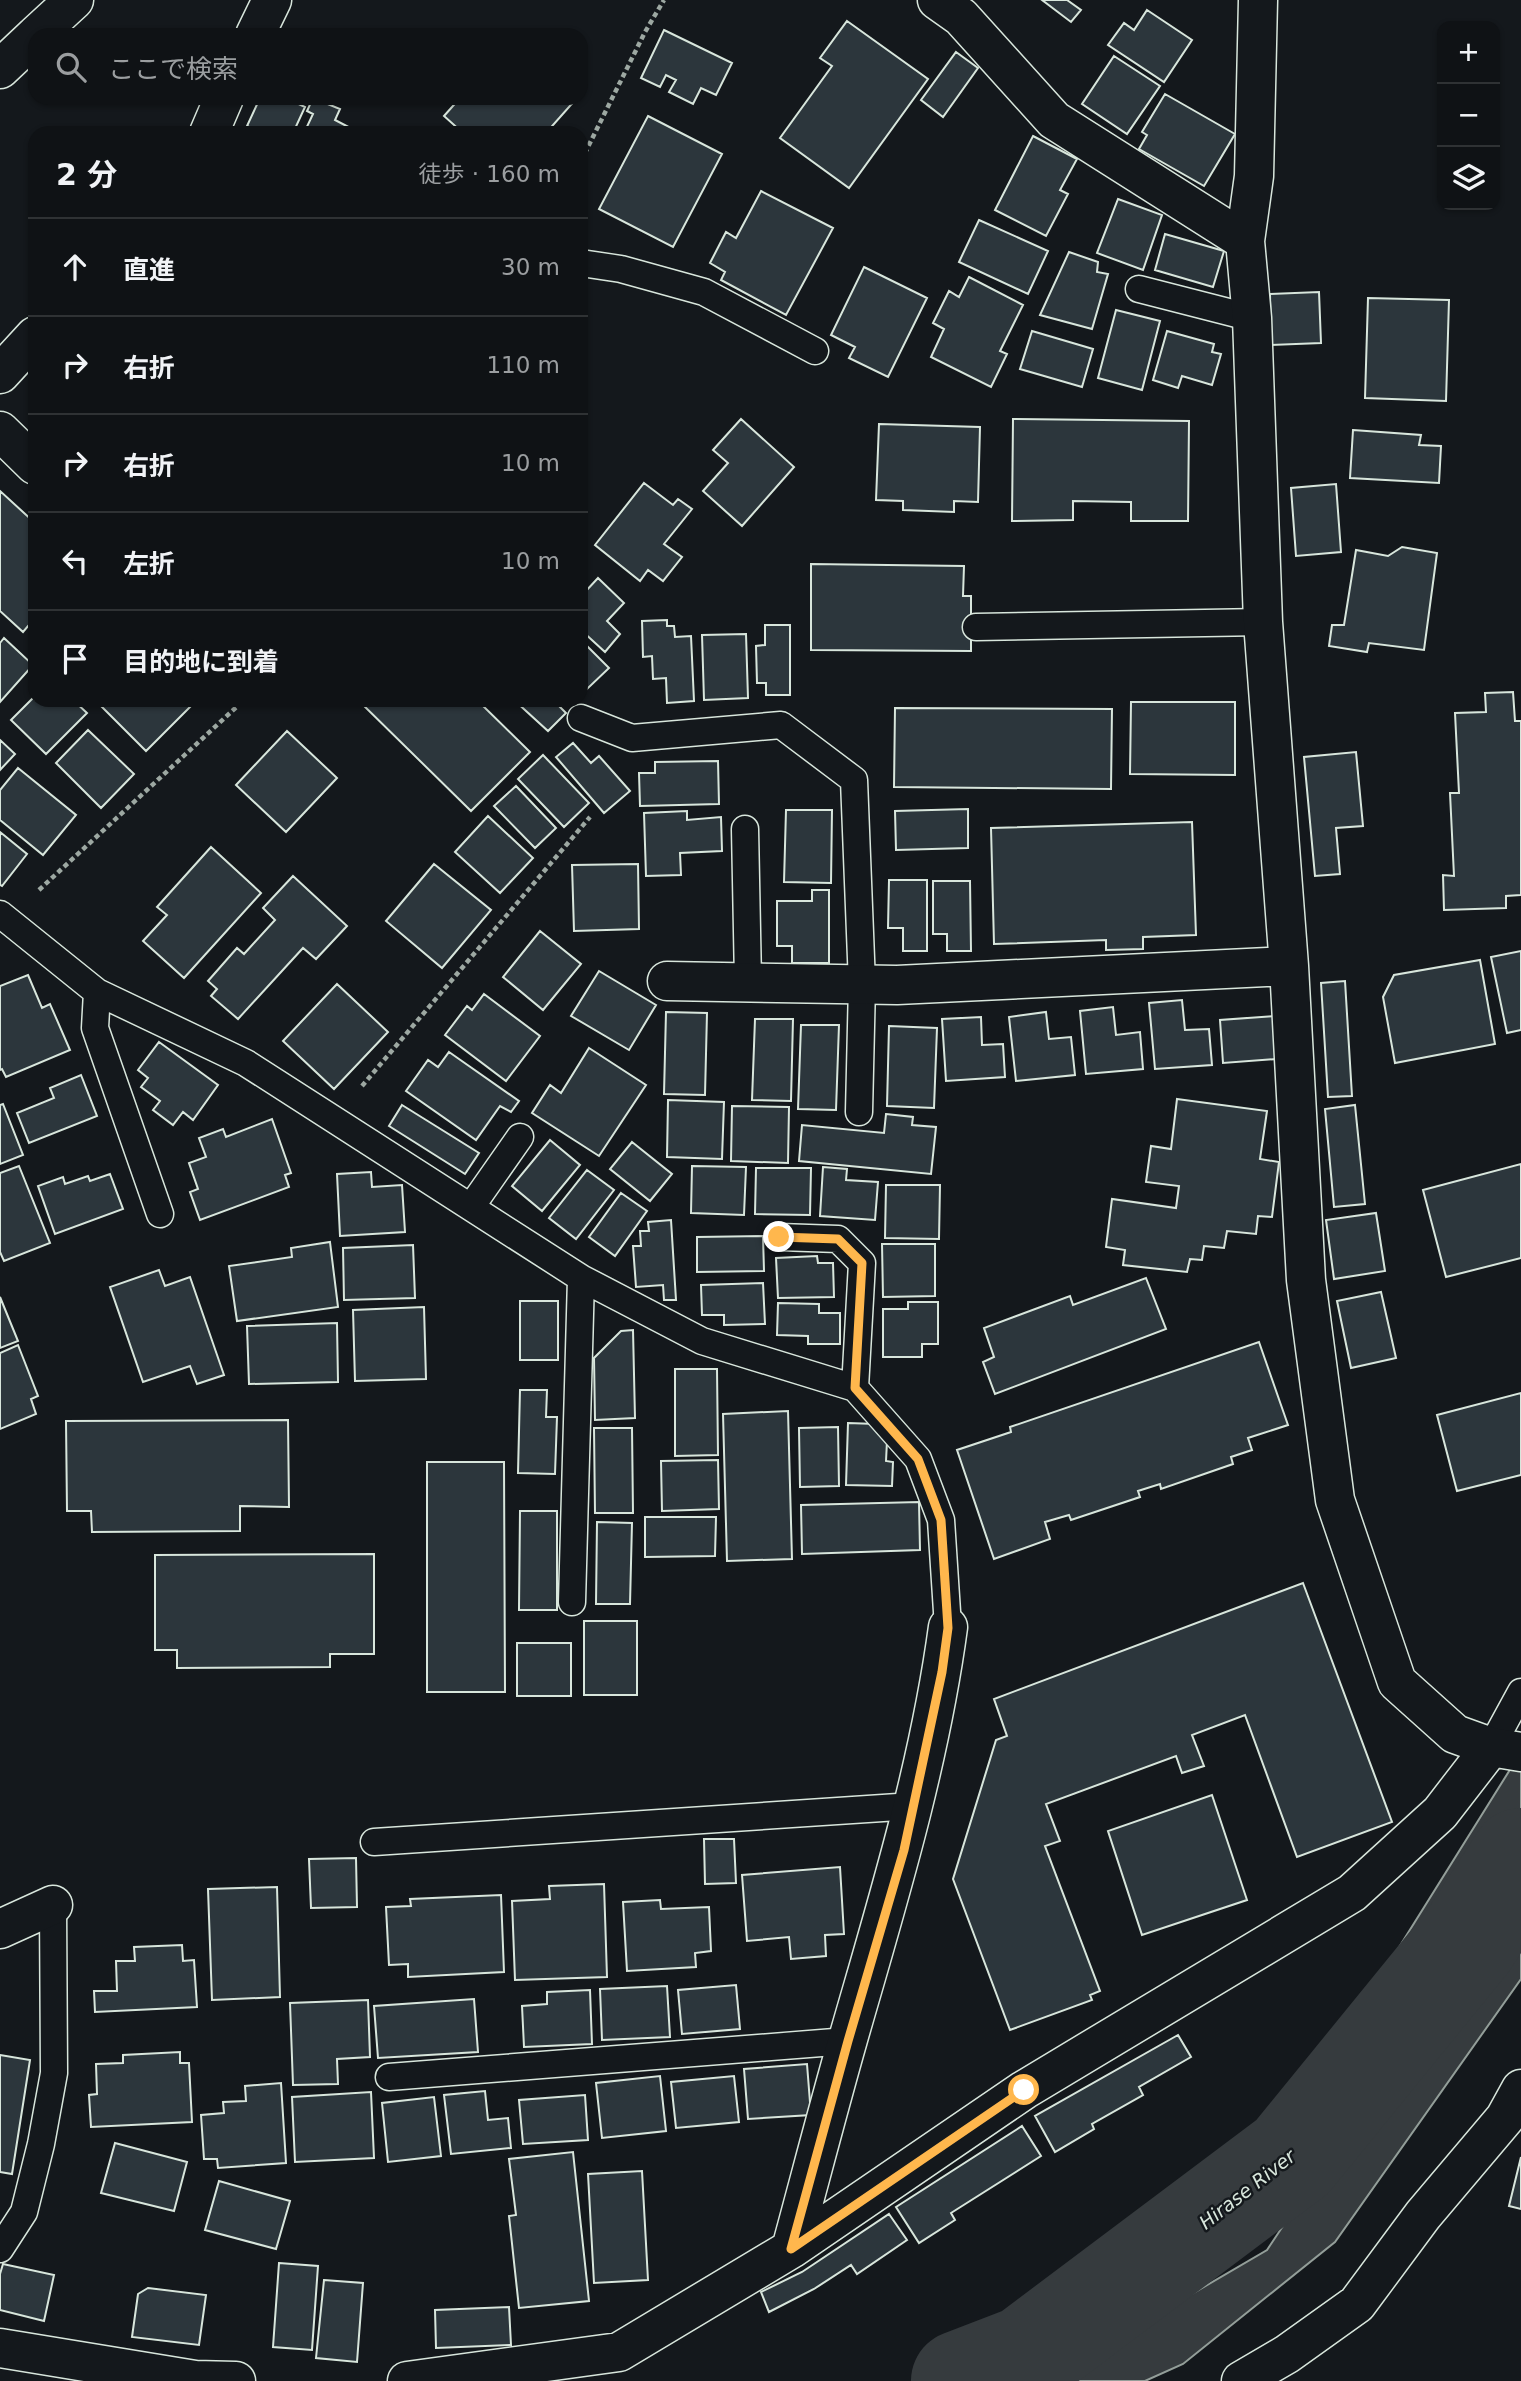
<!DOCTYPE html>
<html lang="ja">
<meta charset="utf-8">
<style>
body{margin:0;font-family:"DejaVu Sans","Noto Sans JP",sans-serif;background:#181b1e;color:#f1f3f6}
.controls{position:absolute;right:21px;top:21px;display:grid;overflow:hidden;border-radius:14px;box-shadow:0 2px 5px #0004}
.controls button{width:63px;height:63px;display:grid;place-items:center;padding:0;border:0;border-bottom:2px solid #2f3234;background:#0f1215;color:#f1f3f6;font:35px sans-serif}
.stop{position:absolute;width:21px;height:21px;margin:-16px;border:5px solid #ffb74d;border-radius:50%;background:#fff}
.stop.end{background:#ffb74d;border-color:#fff;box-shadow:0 2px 7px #0008}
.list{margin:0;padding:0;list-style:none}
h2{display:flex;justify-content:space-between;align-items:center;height:91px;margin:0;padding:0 28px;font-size:30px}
h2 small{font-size:23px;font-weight:400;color:#9b9ea0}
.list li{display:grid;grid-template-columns:46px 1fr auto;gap:21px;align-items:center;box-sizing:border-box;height:98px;padding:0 28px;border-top:2px solid #2f3234}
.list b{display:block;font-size:26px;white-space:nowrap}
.list em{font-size:23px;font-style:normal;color:#9b9ea0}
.icon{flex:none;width:38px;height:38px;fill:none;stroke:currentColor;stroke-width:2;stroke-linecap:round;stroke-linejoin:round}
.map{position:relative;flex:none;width:1521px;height:2381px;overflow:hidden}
.search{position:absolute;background:#0f1215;box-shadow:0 2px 5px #0004;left:28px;top:28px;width:560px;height:77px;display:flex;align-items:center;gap:18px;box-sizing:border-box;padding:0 24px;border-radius:21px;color:#9b9ea0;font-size:26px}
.panel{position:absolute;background:#0f1215;box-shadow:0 2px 5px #0004;left:28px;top:126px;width:560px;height:581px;border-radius:21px}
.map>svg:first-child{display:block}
</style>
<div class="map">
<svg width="1521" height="2381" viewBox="0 0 1521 2381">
<rect width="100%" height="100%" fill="#14181c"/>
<!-- water -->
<path fill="#363b3e" stroke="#939e99" stroke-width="2" d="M1521 1752V1979L1335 2242 1183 2364 1145 2381H1011L1120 2336 1267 2250 1317 2175 1333 2053Z"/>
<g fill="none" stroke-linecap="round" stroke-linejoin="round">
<!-- river -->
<path stroke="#363b3e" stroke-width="102" d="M962 2381 1027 2356 1292 2157 1468 1941 1521 1859"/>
</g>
<!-- building -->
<path fill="#2c363c" stroke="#d8e6dc" stroke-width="2" d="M1042 0H1067L1081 10 1071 22Z
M1147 10 1192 40 1164 82 1108 45 1124 23 1134 30Z
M847 21 928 79 849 188 780 138 832 66 820 58Z
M664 30 732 63 716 95 701 88 693 104 669 92 676 80 666 75 660 87 641 78Z
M956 52 978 68 943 117 921 100Z
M1114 56 1160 86 1127 134 1082 104Z
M1165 94 1235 134 1204 186 1139 149 1147 135 1142 132Z
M260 98H286L305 107 293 133H262L247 126Z
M313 98 340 109 335 120 360 133H304L313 114 307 111Z
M460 98H577L546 133H463L444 116Z
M648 116 722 154 673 247 599 209Z
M1033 136 1077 159 1060 190 1068 194 1046 236 995 210Z
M761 191 833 228 786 315 721 280 725 272 710 263 726 232 736 238Z
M1118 199 1162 215 1143 270 1097 253Z
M979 220 1048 251 1028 294 959 262Z
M1165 234 1224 251 1213 287 1155 270Z
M1069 252 1098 262 1097 272 1108 274 1092 329 1040 315Z
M864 267 927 298 888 377 849 358 855 347 831 335Z
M969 277 1023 305 1000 351 1007 354 991 387 931 357 944 329 933 323 949 291 959 297Z
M1319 292 1321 343 1271 345 1270 294Z
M1368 298 1449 300 1446 401 1365 398Z
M1116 310 1160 321 1142 390 1098 378Z
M1032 331 1093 349 1082 387 1020 369Z
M1167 331 1214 344 1212 352 1221 354 1212 385 1182 376 1178 388 1153 380Z
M741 419 794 467 742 526 703 491 728 463 713 450Z
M1013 419 1189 421 1188 521H1131V502L1073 501V520L1012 521Z
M879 424 980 427 978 502 954 501V512L903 510V501L876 500Z
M1353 430 1421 435 1419 445 1441 446 1439 483 1350 478Z
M644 483 673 505 678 499 692 509 664 544 682 557 663 581 648 570 640 581 595 545Z
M1336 484 1341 552 1296 556 1291 488Z
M0 491 35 523V618L23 632 0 611Z
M1402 547 1437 553 1424 650 1369 643 1367 652 1329 646 1332 625H1344L1356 550 1388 556Z
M811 564 964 566 963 596H971V651L811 650Z
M598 578 624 603 607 621 620 634 605 652 581 630V588L585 592Z
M667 620V626H674L675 637 691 636 694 701 667 703 666 678 653 679 652 656 643 657 642 621Z
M765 625H790V695H766V683H757L756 646 765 645Z
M746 634 748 698 704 700 702 635Z
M4 638 33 665 0 702V643Z
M581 640 609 668 587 689 581 684Z
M1513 692 1515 721H1521V895L1506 896V908L1444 910 1443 875 1454 876 1450 793H1459L1455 713 1486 712 1485 693Z
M35 696V700H73L87 713 46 754 11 720Z
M95 700H197L146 751Z
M358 700H477L530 752 471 811Z
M514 700H561L557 704 566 713 548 731Z
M1131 702H1235V775L1130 774Z
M895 708 1112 709 1111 789 894 787Z
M88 730 134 774 101 808 56 763Z
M287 731 337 778 286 832 236 785Z
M0 740 15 754 0 770Z
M573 743 591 763 599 756 630 791 604 813 556 757Z
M1356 752 1363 826 1336 828 1340 874 1315 876 1304 757Z
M543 755 589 803 564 827 518 779Z
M718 761 719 804 640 806 639 773H655V762Z
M18 768 76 815 43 855 0 820V790Z
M516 786 556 828 535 848 494 806Z
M968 809V848L896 850 895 811Z
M786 810H832L831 883 784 882Z
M687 811V820L721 817 722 851 680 853 681 875 646 876 644 813Z
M488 816 533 858 500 893 455 852Z
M1192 822 1196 935 1143 937V949L1106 950V940L994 944 991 828Z
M0 832 27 854 2 886 0 885Z
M211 847 261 893 184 978 143 941 167 915 157 907Z
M434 864 491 910 442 968 386 921Z
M638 864 639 929 574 931 572 865Z
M293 876 347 926 316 959 303 948 238 1019 211 996 217 989 208 981 237 948 244 954 275 920 263 908Z
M889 880H927V951H903V928H888Z
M933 881H970L971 951H947V934H933Z
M812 890H829V963H792V946H777V901H812Z
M540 931 581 964 543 1010 503 977Z
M1521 951V1030L1507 1033 1491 957Z
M1480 960 1495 1044 1395 1063 1383 997 1394 975Z
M599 971 656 1005 629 1050 571 1016Z
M28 975 42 1008 50 1004 70 1050 6 1077 2 1069 0 1070V986Z
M1345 981 1352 1096 1328 1097 1321 983Z
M337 984 388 1032 334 1089 283 1041Z
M484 994 540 1036 506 1081 445 1035 467 1006 472 1010Z
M1182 1000 1185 1030 1209 1029 1212 1065 1155 1069 1149 1003Z
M1113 1007 1116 1035 1140 1032 1143 1069 1086 1074 1080 1011Z
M666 1012 707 1013 705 1095 664 1094Z
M1046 1012 1049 1039 1071 1037 1075 1075 1016 1081 1009 1017Z
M1274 1016 1277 1059 1223 1063 1220 1020Z
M981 1017 982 1045 1003 1044 1005 1077 946 1081 942 1019Z
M755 1019H793L791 1101 752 1100Z
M801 1025H839L836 1110 798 1109Z
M889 1026 937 1028 934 1108 887 1106Z
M159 1042 218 1085 193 1120 183 1112 173 1125 153 1110 160 1101 141 1087 148 1078 138 1070Z
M589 1048 646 1085 599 1156 532 1113 550 1085 561 1093Z
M449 1052 519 1101 511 1112 500 1106 476 1140 406 1091 428 1060 438 1067Z
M81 1075 97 1116 29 1143 17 1113 54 1098 50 1088Z
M1177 1099 1267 1111 1260 1159 1279 1162 1272 1217 1258 1216 1256 1234 1227 1231 1224 1248 1204 1246 1202 1260 1190 1259 1187 1272 1123 1265 1125 1250 1106 1247 1112 1199 1176 1208 1179 1186 1146 1182 1151 1146 1171 1149Z
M668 1100 724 1102 722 1159 667 1157Z
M3 1104 23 1155 0 1164V1105Z
M402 1105 479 1153 465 1174 389 1126Z
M1355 1105 1365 1204 1334 1207 1325 1109Z
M732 1106 789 1107 788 1163 731 1161Z
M886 1114 913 1117 912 1125 936 1127 931 1174 799 1161 802 1125 884 1133Z
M272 1119 291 1173 285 1175 289 1187 200 1220 190 1192 198 1189 189 1163 206 1157 199 1138 223 1129 226 1137Z
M550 1140 580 1165 542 1211 512 1186Z
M632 1142 672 1174 650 1201 610 1169Z
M1521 1164V1258L1446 1277 1423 1190Z
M19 1166 50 1243 4 1261 0 1252V1173Z
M692 1166 746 1167 744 1215 691 1213Z
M823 1167 847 1169 846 1180 878 1182 875 1220 820 1216Z
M756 1168H811L810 1215 755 1214Z
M587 1170 614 1190 576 1239 549 1218Z
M371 1172 372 1187 402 1185 405 1232 340 1236 337 1174Z
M110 1174 123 1209 55 1234 38 1186 63 1177 65 1184 88 1176 90 1181Z
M886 1185H940L939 1239 885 1238Z
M621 1193 647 1211 615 1256 589 1237Z
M1376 1213 1385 1271 1334 1279 1326 1220Z
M671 1220 676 1300H664L663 1285 636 1287 633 1246H641L640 1231H649L648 1222Z
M763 1236 764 1271 697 1272V1237Z
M330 1242 338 1307 237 1321 229 1266 292 1257 291 1248Z
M882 1244H935V1296L883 1297Z
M413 1245 415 1298 344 1300 343 1248Z
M817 1256 818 1263H833L834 1297 778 1298 776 1258Z
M159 1270 165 1286 190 1277 224 1375 197 1384 190 1366 143 1382 110 1287Z
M1146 1278 1166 1329 995 1394 983 1362 994 1357 984 1328 1070 1296 1073 1305Z
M763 1283 765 1324 724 1325V1315H702L701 1285Z
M1381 1292 1396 1358 1351 1368 1337 1301Z
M0 1297 18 1341 0 1348Z
M520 1301H558V1360H520Z
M908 1302H938V1344H922V1357H883V1309H908Z
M778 1303 819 1304V1313H840V1344H808V1336L777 1335Z
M424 1307 426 1379 355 1381 353 1310Z
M337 1323 338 1382 249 1384 247 1326Z
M633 1330 635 1418 595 1420 594 1358 621 1331Z
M1259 1342 1288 1425 1248 1438 1252 1450 1231 1457 1233 1464 1161 1489 1160 1484 1138 1491 1140 1497 1071 1520 1069 1515 1045 1522 1050 1539 994 1559 957 1450 1011 1432 1010 1427Z
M18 1345 38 1396 31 1399 36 1414 0 1429V1353Z
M675 1369H717L718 1455 675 1456Z
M520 1390H547L546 1417H557L555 1474 518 1473Z
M1521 1393V1475L1457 1491 1437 1415Z
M788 1411 792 1559 727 1561 723 1414Z
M288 1420 289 1507 240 1506V1531L92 1532 91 1511H67L66 1421Z
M848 1423 876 1424 887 1441 886 1461 893 1462 892 1486 846 1485Z
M838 1427 839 1486 800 1487 799 1428Z
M594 1428H632L633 1513H595Z
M718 1460 719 1509 662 1511 661 1461Z
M427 1462H504L505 1692H427Z
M919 1502 920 1550 802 1554 801 1505Z
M520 1511H557V1610H519Z
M645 1517H716L715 1556 645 1557Z
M597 1522 632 1523 630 1604H596Z
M374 1554V1654H330V1667L177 1668V1650H155V1555Z
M1303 1583 1392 1822 1297 1857 1245 1715 1192 1735 1204 1766 1182 1773 1176 1756 1046 1804 1060 1841 1045 1846 1100 1991 1090 1995 1092 2000 1010 2030 953 1879 996 1740 1007 1736 994 1699Z
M584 1621H637V1695H584Z
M517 1643H571V1696H517Z
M1212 1795 1247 1900 1142 1935 1108 1831Z
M704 1839H734L736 1883 705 1884Z
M356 1858 357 1907 311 1908 309 1859Z
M840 1867 844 1934 825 1935 826 1956 791 1959 789 1937 747 1941 742 1875Z
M604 1884 607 1977 515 1980 512 1901 550 1899 549 1886Z
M277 1887 280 1997 212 2000 208 1889Z
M501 1895 504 1972 408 1977V1964L389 1965 386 1907 411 1906 410 1899Z
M660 1900 661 1909 709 1907 711 1951 695 1953 696 1967 627 1971 623 1902Z
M182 1945 183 1961 194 1960 197 2007 95 2012 94 1991H117L116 1961H135L134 1947Z
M736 1985 740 2029 682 2034 678 1990Z
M667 1986 670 2037 602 2040 600 1989Z
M590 1990 592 2044 524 2047 522 2006 547 2004V1992Z
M474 1999 478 2052 378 2058 374 2006Z
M368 2000 370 2057 337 2059 338 2084 293 2085 290 2003Z
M1178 2035 1191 2057 1139 2087 1143 2095 1092 2124 1094 2129 1055 2152 1035 2116Z
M180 2052V2063H189L192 2122 91 2127 89 2095 97 2094 96 2064 123 2063V2055Z
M0 2055 30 2060 12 2174 0 2172Z
M807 2064 811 2115 748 2119 744 2069Z
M660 2076 666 2131 602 2138 596 2083Z
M734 2076 739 2122 676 2128 671 2082Z
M281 2083 286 2163 218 2168 217 2159H204L201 2115 224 2113 223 2102 246 2101 245 2086Z
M485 2091 488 2120 508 2118 511 2148 451 2154 444 2095Z
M371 2092 374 2158 295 2162 292 2097Z
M585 2095 588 2140 523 2144 519 2100Z
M434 2097 441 2156 388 2162 382 2103Z
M1022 2126 1041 2156 951 2213 955 2220 919 2243 896 2207Z
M115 2143 187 2162 174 2211 101 2193Z
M573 2152 589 2301 519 2308 509 2216 516 2215 509 2159Z
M1521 2157V2209L1509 2206Z
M642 2171 648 2280 594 2283 588 2174Z
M219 2181 290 2201 276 2249 205 2230Z
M889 2214 907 2240 857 2274 851 2265 814 2289 769 2312 761 2292 802 2272Z
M279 2263 318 2266 312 2350 273 2347Z
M3 2264 54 2275 44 2321 0 2310V2274Z
M324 2280 363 2283 357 2362 316 2358Z
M148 2288 206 2295 199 2345 132 2337 138 2294Z
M509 2307 511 2345 436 2348 435 2310Z"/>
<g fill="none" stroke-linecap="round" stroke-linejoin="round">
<defs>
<path id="service" d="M581 263 621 269 704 292 815 351
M1139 289 1252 318
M976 627 1263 622
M581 718 632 738 781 725 854 780 862 984 859 1112
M745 829 748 982
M0 914 97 992 246 1063 581 1278 702 1341 855 1388 918 1459 941 1520 948 1627
M97 992 95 1028 160 1214
M471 1207 520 1137
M779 1237 838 1239 862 1263 855 1388
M572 1602 581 1278
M1491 1747 1521 1692
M374 1842 913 1806
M389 2077 847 2041
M0 2249 24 2212 41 2144 54 2073 53 1905"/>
<path id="minor" d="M937 0 961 17 1054 120 1245 241
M1258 0 1254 176 1245 241 1252 318 1263 622 1289 966 1306 1280 1335 1500 1397 1682 1455 1734 1491 1747 1521 1752
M36 35 74 0
M255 35 272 0
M0 69 35 36
M209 133 224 98
M0 374 35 336
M0 431 35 465
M667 981 897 985 1289 966
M0 1929 53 1905
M791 2249C810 2179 828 2109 848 2039 887 1903 929 1768 948 1627
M0 2348 195 2380 236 2381
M407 2381 619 2352 791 2249 1024 2090 1352 1893 1440 1813 1491 1747
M1241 2381 1287 2354 1357 2304 1423 2215 1505 2118 1521 2089"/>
</defs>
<!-- service casing -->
<use href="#service" stroke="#d8e6dc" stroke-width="29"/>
<!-- minor casing -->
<use href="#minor" stroke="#d8e6dc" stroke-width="41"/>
<!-- path -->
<path stroke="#9da8a2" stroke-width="4.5" stroke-dasharray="5 3.5" stroke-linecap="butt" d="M581 161 645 32 664 0
M39 890 244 700
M362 1086 590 817"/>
<!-- service -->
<use href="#service" stroke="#14181c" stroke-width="26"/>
<!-- minor -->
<use href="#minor" stroke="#14181c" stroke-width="38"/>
</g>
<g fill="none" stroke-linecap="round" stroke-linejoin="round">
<!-- route -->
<path stroke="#ffb74d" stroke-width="9" d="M779 1237 838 1239 862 1263 855 1388 918 1459 941 1520 948 1628 942 1672 904 1850 848 2041 791 2249 1024 2090"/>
</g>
<g text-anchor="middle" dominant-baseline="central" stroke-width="5" stroke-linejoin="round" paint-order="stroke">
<!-- water labels -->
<g font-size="19" font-style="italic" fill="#d8e6dc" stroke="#14181c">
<text transform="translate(1247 2189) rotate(-38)">Hirase River</text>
</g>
</g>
</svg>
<div class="controls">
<button>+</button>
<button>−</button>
<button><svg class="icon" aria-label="layers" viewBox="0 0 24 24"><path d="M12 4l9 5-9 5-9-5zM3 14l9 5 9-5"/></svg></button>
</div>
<div class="stop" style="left:1024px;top:2090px"></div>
<div class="stop end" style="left:779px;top:1237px"></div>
<div class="search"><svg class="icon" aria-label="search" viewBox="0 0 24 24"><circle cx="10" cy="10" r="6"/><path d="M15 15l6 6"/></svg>ここで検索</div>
<section class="panel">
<h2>2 分<small>徒歩 · 160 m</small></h2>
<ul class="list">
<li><svg class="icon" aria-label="ahead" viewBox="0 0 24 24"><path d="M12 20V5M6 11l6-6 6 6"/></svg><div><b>直進</b></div><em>30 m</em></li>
<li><svg class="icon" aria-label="right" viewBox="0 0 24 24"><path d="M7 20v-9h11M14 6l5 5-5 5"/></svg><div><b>右折</b></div><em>110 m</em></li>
<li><svg class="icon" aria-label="right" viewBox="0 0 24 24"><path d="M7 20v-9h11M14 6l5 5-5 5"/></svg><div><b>右折</b></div><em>10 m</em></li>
<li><svg class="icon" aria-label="left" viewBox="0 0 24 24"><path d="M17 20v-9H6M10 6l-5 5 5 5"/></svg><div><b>左折</b></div><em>10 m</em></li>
<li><svg class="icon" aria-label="arrive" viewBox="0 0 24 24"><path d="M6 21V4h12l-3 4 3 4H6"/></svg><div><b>目的地に到着</b></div></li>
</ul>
</section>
</div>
